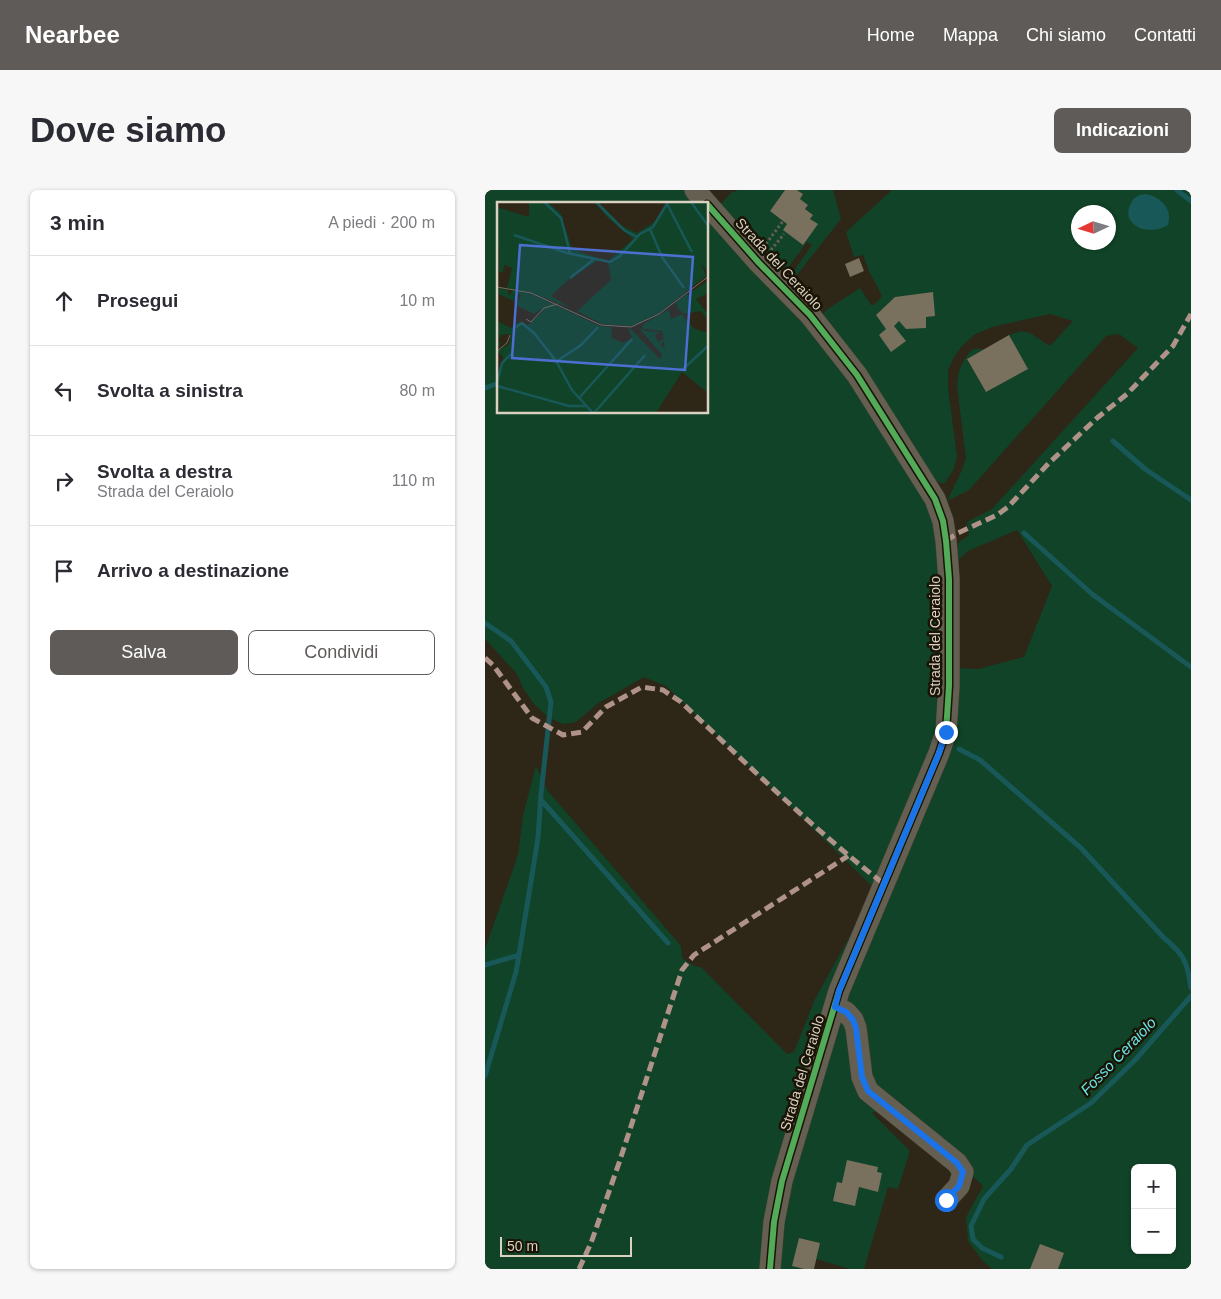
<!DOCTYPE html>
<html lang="it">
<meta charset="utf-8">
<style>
body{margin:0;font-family:Helvetica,sans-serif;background:#f7f7f7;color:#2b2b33}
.controls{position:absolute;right:15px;bottom:15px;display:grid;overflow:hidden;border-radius:8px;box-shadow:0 1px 4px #0004}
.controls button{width:45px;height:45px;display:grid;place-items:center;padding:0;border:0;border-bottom:1px solid #e1e1e2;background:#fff;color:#2b2b33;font:25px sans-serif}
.compass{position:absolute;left:586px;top:15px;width:45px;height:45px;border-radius:50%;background:#fff;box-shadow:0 1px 4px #0004;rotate:266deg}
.scale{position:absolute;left:15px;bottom:12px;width:132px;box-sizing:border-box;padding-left:5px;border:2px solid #dad1c1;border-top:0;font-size:14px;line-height:18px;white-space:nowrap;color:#dad1c1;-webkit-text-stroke:4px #1a1407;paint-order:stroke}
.stop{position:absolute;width:15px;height:15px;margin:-11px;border:4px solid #1a73e8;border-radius:50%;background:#fff}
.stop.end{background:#1a73e8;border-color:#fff;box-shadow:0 1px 5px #0008}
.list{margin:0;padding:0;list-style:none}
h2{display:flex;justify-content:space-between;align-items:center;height:65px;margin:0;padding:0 20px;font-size:21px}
h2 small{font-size:16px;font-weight:400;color:#7c7c81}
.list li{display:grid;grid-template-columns:32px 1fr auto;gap:15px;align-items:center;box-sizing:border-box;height:90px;padding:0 20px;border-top:1px solid #e1e1e2}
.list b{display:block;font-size:19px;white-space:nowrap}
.list p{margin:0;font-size:16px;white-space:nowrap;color:#7c7c81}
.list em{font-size:16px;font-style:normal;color:#7c7c81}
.actions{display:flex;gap:10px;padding:15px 20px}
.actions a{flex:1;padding:11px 0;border:1px solid #5f5b58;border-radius:8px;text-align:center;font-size:18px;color:#5f5b58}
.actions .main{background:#5f5b58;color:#fff}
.icon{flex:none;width:28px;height:28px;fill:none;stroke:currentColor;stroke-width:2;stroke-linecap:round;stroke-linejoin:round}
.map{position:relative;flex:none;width:706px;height:1079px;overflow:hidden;border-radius:8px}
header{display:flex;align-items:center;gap:30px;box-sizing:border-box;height:70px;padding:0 25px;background:#5f5b58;color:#fff}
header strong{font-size:24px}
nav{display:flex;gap:28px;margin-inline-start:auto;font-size:18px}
.intro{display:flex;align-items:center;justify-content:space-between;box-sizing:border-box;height:120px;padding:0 30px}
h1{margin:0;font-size:35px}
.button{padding:12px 22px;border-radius:8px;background:#5f5b58;color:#fff;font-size:18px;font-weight:700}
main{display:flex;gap:30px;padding:0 30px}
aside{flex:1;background:#fff;border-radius:8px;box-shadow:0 1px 4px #0004}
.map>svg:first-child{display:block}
</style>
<header>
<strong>Nearbee</strong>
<nav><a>Home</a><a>Mappa</a><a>Chi siamo</a><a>Contatti</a></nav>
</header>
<div class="intro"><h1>Dove siamo</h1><a class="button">Indicazioni</a></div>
<main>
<aside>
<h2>3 min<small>A piedi · 200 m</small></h2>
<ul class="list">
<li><svg class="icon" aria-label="ahead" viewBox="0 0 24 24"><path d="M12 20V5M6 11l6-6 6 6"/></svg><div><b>Prosegui</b></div><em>10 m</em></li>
<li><svg class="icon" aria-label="left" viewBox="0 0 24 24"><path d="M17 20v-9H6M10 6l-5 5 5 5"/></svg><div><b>Svolta a sinistra</b></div><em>80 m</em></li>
<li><svg class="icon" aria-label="right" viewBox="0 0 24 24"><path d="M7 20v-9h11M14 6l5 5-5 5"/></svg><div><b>Svolta a destra</b><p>Strada del Ceraiolo</p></div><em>110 m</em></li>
<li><svg class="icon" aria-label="arrive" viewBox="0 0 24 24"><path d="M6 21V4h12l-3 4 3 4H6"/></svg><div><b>Arrivo a destinazione</b></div></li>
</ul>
<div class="actions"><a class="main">Salva</a><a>Condividi</a></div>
</aside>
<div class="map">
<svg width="706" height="1079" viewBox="0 0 706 1079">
<rect width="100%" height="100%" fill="#2e2616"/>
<!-- green -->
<path fill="#104328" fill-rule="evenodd" d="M0 0H201L213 14H14V222H222L223 25 328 139 366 186 437 302 454 350 458 502 448 556 388 697 181 496 159 487 112 514 91 532 78 534 64 528 49 514 38 498 32 484 0 449Z
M252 0H300L285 21 302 34 298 40 318 54 332 34 325 29 328 25 320 19 323 15 315 9 318 4 312 0H348L356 29 304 95 301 92 327 55 322 52 296 87 233 17 248 1 250 2Z
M407 0H706V1079H507L497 1070 483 1051 481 1027 498 996 409 914 387 923 425 961 413 999 403 997 379 1079H365L331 1069 335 1053 314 1049 308 1076 319 1079H289L294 1031 362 802 405 696 470 478 493 479 539 467 567 396 532 340 483 361 472 371 473 353 484 345 482 332 507 319 653 158 634 144 621 146 484 300 462 311 477 280 481 268 472 196C473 181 477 169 488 159H499L482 169 501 202 542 179 524 145 536 141 545 143 565 156 588 131 565 124 507 137 489 145 477 156 469 167 463 180V198L472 266 469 279 459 294 443 287 337 125 341 120 375 98 386 115 390 114 397 106 384 81 378 65 369 67 361 42ZM594 22H624V52H594ZM650 978H687V1060H650Z
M51 576 63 601 196 756 197 768 209 776 216 777 302 864 309 862 330 809 371 735 277 1079H0V759L33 665 38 625Z"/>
<!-- water -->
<path fill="#195858" d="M661 4C676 7 688 19 683 35 673 42 653 42 646 31 640 24 645 9 653 6 654 5 659 4 661 4Z"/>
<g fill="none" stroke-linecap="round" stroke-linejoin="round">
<!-- stream -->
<path stroke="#195858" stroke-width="5" d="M692 0 706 11
M0 198 14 193
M628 251 660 279 706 310
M539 343 607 404 706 477
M0 433 26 451 61 497 66 512 56 604 53 648 34 765 31 782 0 886
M474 559 495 570 596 658 678 747C699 765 702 770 706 798
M56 610 183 753
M0 775 34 765
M516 1067 497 1058 488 1049 486 1036 499 1009 526 979 542 955 606 913 651 869 706 806"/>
</g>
<!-- building -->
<path fill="#79705e" d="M300 0H312L318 4 315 9 323 15 320 19 328 25 325 29 333 34 318 55 298 40 302 34 285 21Z
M374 68 379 81 365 87 360 74Z
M448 102 450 126 441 127V138L421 139 414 131 409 136 421 151 406 162 394 145 401 139 391 125 410 107Z
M524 145 543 179 501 202 482 169Z
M362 970 393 977 392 982 397 983 393 1002 374 997 370 1016 348 1011 352 992 357 993Z
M314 1048 335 1053 329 1079H319L307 1076Z
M555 1054 579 1063 573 1079H545Z"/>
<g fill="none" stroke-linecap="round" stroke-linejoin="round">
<defs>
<path id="minor" d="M210 0 222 14
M222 14 274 73 325 125 372 185 450 309 458 331 461 351 464 389V496L461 542 454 563 354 801 297 991 289 1032 285 1079
M350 817 361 822 368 830 371 838 377 887 383 901 472 973 478 982 474 996 461 1010"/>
</defs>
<!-- minor casing -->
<use href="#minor" stroke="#494236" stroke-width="22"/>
<!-- path -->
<path stroke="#655f53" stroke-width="3" stroke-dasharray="2.5 2.5" stroke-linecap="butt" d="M281 54 298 31
M286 60 299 44"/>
<!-- minor -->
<use href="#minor" stroke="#655f52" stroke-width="21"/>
<!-- quiet -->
<path stroke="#af9288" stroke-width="5" stroke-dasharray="10 5" stroke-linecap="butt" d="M461 351 473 343 512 325 523 317 564 273 612 228 642 204 688 156 706 124
M0 468 8 475 47 528 78 545 97 542 121 517 157 497 178 500 196 512C262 574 327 638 399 694
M94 1079 106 1053 134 973 197 780 209 765 363 666"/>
<defs>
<path id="cycleway" d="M222 14 274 73 325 125 372 185 450 309 458 331 461 351 464 389V496L461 542 454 563 354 801 297 991 289 1032 285 1079"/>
</defs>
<!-- cycleway casing -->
<use href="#cycleway" stroke="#1a1407" stroke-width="9"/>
<!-- cycleway -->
<use href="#cycleway" stroke="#51ab58" stroke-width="6"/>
</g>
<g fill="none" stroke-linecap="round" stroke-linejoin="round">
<!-- route -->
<path stroke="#1a73e8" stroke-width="6" d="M461 542 454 563 354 801 350 817 361 822 368 830 371 838 377 887 383 901 472 973 478 982 474 996 461 1010"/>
</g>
<g text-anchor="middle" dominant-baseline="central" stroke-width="5" stroke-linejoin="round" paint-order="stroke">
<!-- street labels -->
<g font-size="14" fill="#dad1c1" stroke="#1a1407">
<text transform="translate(294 74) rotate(47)">Strada del Ceraiolo</text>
<text transform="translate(450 446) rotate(-90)">Strada del Ceraiolo</text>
<text transform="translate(317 883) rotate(-73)">Strada del Ceraiolo</text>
</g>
<!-- water labels -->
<g font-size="15" font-style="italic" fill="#6ae9ec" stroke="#1a1407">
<text transform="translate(633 866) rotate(-46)">Fosso Ceraiolo</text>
</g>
</g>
<!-- overview -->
<g transform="translate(12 12)">
<rect width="211" height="211" fill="#2e2616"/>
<path d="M32 0H51L64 12 75 47 103 57 71 78 54 94 74 106 34 91 10 86 15 66 7 63 6 70H2L0 5 32 15ZM98 0 123 23 140 31 159 19 170 0H211V71L204 61 209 74 162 111 135 124 105 122 80 109 114 78 111 59 136 37 110 15ZM211 79V91L199 97 211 112V118L204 109 187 112 177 103 183 106 178 101 190 92 196 97 192 91ZM2 86 11 88 12 94 16 88 34 92 103 124 114 125 115 136 126 141 135 136 131 126 134 127 163 157 165 153 141 125 148 129 163 130 165 133 163 130 158 133 161 140 167 137 164 143 168 147 165 129 146 127 145 123 172 107 174 117 185 112 196 126 211 131V191L185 170 159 211H2L0 177 6 155 0 149 12 142 14 132 3 133 1 140 4 141 0 147V119L14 126 22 120 31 123 45 110 44 107 37 112 19 103 24 93 20 92 19 100 1 92Z" fill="#104328"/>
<path fill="none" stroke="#195858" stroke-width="2.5" d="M47 0 64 16 73 51M99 0 127 28 140 35M194 0 212 25M170 2 195 50M153 27 165 55 187 86M17 33 70 51 113 60 123 54 143 32 156 25 171 0M73 76 96 58M19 125 25 121 37 131 59 159 75 188 96 211M60 159 84 143 101 125M185 168 212 143M0 181 5 161 14 152M0 184 72 204H89M82 196 135 137M97 211 148 153"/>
<path fill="none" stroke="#736a5a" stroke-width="1" d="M0 66V89M0 85 34 91 104 123 134 125 162 112 212 74M29 117 34 120 47 106 61 102M0 149 10 141 13 133"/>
<path fill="#4c6fd2" fill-opacity="0.15" stroke="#4c6fd2" stroke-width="2.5" d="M23 43 196 55 188 168 15 156Z"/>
<rect width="211" height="211" fill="none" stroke="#dad1c1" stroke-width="2.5"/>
</g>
</svg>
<div class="controls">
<button>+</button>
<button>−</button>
</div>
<svg class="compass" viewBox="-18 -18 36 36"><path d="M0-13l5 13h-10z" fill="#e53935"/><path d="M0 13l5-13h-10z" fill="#7c7c81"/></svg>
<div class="scale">50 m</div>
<div class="stop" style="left:461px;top:1010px"></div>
<div class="stop end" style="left:461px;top:542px"></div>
</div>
</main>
